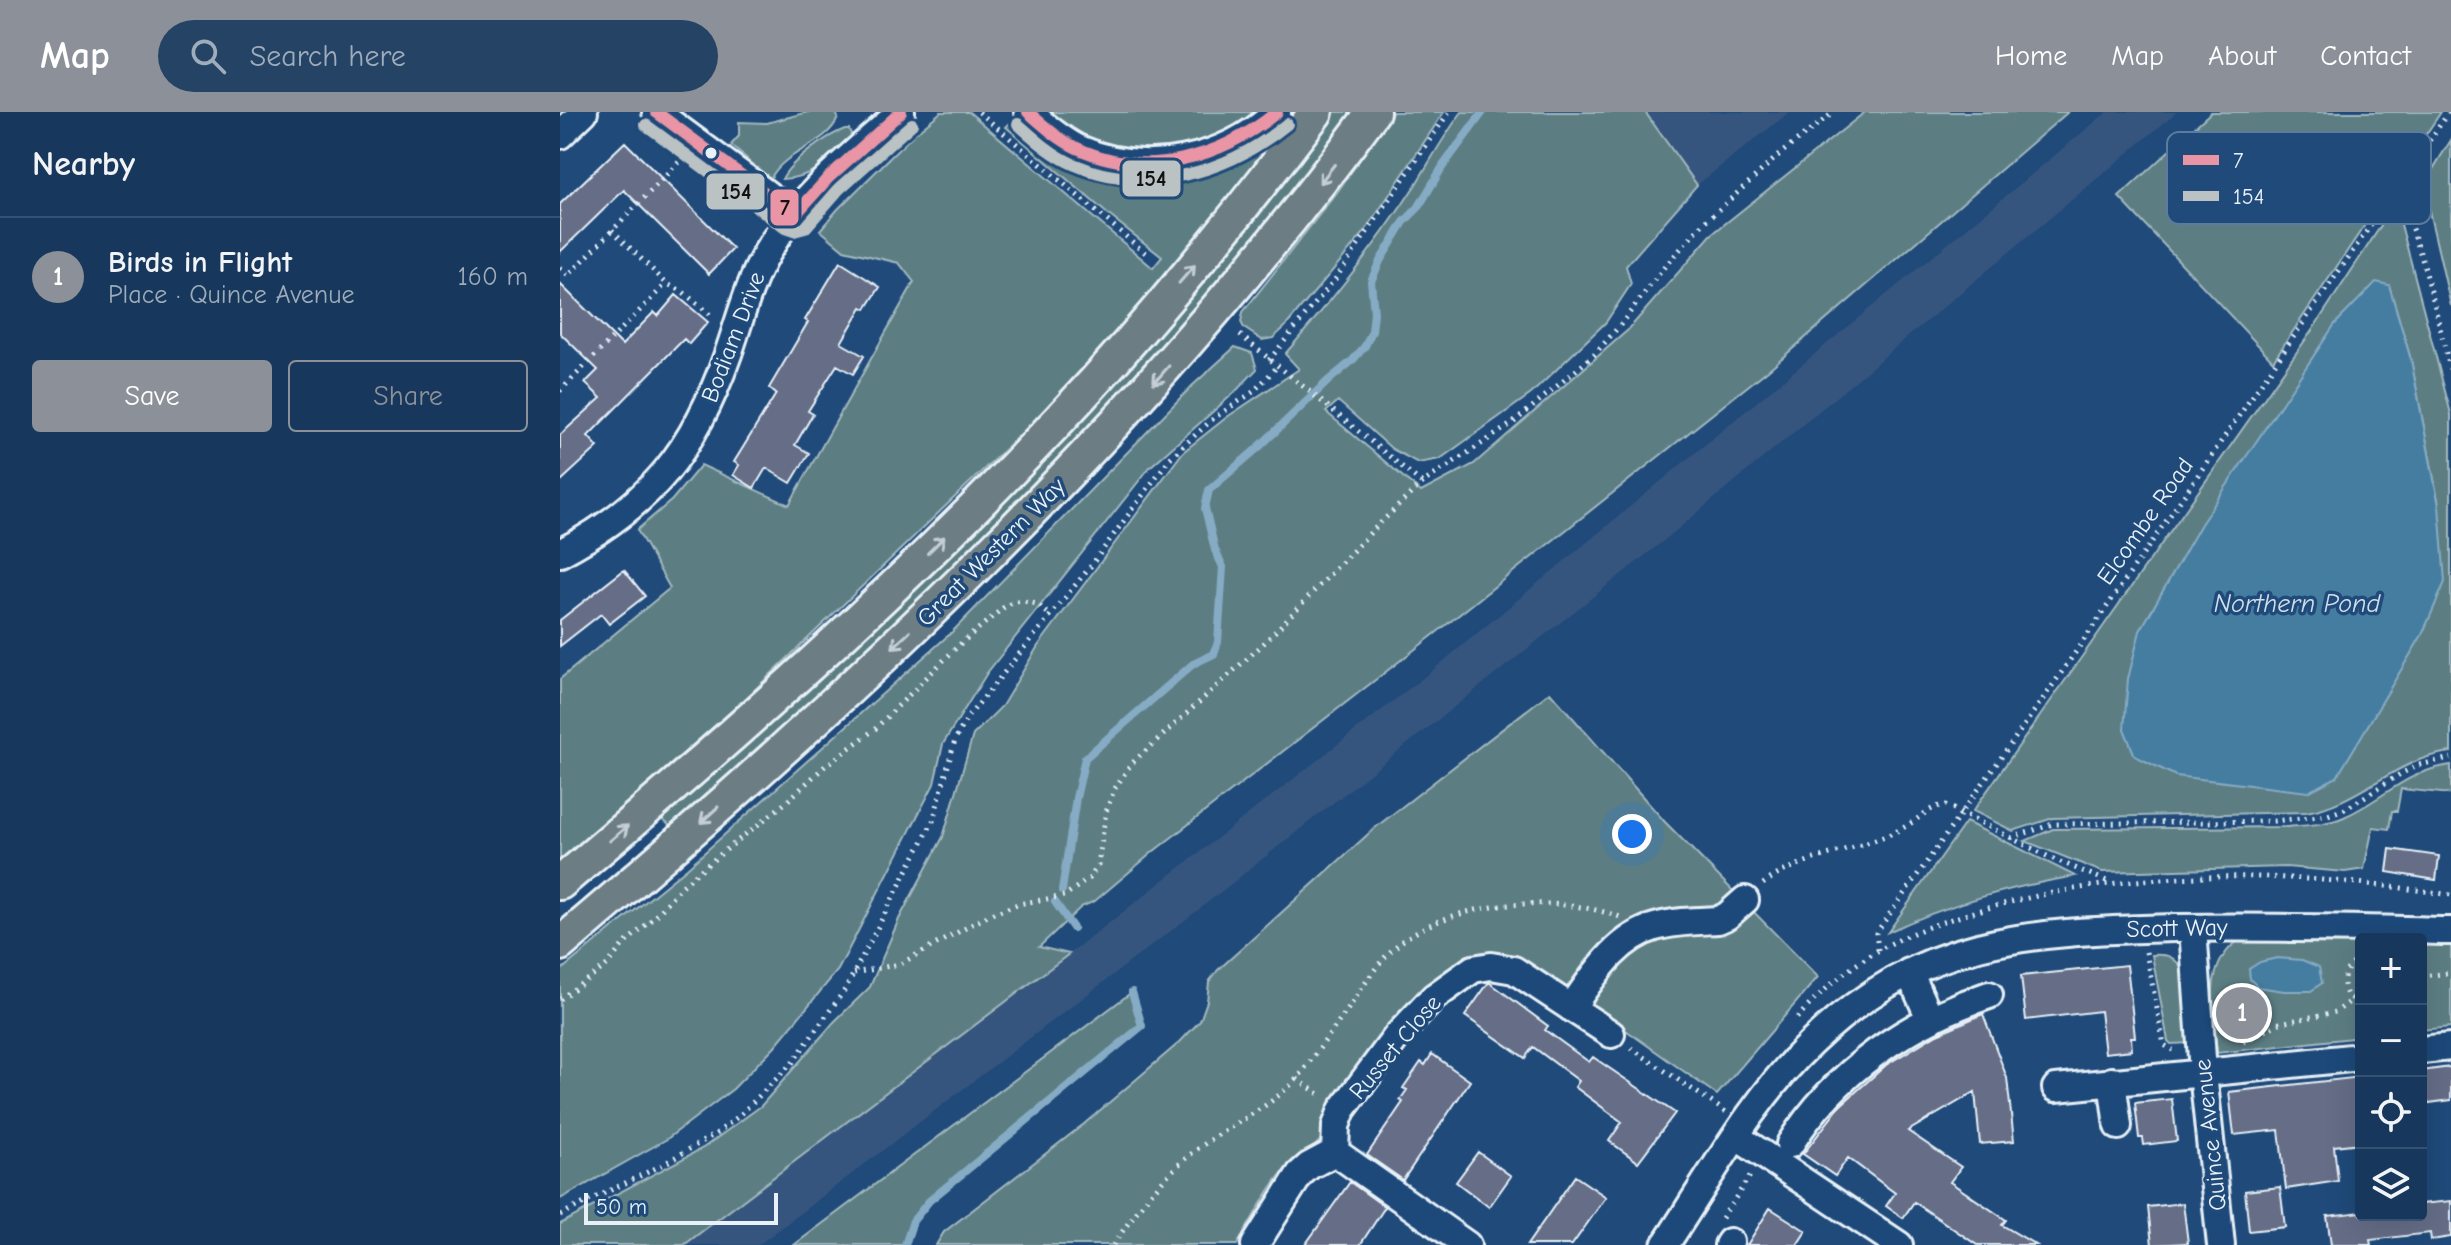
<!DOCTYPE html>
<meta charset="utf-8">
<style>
body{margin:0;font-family:"Comic Neue",sans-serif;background:#244365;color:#f1f3f6}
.controls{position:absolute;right:24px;bottom:24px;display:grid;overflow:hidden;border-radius:8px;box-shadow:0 8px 32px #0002}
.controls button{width:72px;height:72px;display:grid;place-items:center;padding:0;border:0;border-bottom:2px solid #365272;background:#17385c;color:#f1f3f6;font:40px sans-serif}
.scale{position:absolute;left:24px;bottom:20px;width:194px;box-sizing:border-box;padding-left:8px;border:4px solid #e8f1f8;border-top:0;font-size:22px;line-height:28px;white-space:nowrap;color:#e8f1f8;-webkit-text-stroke:6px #1f4a7a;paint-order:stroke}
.you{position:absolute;left:1072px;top:722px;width:28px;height:28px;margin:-20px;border:6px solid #fff;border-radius:50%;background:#1a73e8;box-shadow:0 0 0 12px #1a73e833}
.badge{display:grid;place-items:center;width:52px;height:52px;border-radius:50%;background:#8c9099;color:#fff;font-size:26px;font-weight:700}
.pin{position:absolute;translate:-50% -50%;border:4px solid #fff;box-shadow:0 2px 8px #0006}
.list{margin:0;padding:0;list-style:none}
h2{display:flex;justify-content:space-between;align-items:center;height:104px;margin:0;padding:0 32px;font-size:34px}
h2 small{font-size:26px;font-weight:400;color:#9eacbb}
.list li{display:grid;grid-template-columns:52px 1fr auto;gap:24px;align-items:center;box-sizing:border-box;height:120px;padding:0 32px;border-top:2px solid #365272}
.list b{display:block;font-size:30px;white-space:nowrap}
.list p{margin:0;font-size:26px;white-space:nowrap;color:#9eacbb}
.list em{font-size:26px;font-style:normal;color:#9eacbb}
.actions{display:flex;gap:16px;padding:24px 32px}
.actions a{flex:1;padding:18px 0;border:2px solid #8c9099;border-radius:8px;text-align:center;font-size:28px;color:#8c9099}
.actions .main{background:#8c9099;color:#fff}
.icon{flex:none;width:44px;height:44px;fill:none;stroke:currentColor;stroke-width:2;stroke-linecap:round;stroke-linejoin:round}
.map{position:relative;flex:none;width:1891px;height:1133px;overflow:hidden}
header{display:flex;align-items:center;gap:48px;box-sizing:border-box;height:112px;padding:0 40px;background:#8c9099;color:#fff}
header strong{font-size:38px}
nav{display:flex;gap:44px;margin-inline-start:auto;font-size:28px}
.search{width:560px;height:72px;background:#244365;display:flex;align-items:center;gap:20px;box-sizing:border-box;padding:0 28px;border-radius:44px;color:#9eacbb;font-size:30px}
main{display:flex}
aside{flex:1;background:#17385c}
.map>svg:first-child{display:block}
</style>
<header>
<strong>Map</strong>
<div class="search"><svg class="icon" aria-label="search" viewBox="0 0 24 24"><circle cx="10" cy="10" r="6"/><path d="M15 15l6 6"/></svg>Search here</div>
<nav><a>Home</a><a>Map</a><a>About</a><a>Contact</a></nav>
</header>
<main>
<aside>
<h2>Nearby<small></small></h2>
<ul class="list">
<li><span class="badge">1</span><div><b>Birds in Flight</b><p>Place · Quince Avenue</p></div><em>160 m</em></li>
</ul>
<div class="actions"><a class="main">Save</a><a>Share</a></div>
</aside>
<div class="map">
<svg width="1891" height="1133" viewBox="0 0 1891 1133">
<rect width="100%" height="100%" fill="#1f4a7a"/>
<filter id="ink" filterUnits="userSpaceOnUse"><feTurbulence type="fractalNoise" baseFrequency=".0125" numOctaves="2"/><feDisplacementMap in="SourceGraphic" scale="16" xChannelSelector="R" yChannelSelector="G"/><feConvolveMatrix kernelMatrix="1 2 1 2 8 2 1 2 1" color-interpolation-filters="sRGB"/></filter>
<g filter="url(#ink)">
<!-- built -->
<path fill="#34547e" d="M1085 0H1230L1137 73Z
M1547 0H1617L1106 427 637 799 209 1125 198 1133H124L509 842 869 561Z"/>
<!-- green -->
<path fill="#5c7e83" stroke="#a2b8be" stroke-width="2" fill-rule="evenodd" d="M248 0H276L278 6C266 34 225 38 211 66L202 64 184 51 187 47 171 33 179 24V10L207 11Z
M381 0H409L593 156 602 145 550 104 446 15 453 8C473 23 493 38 516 49 581 80 660 62 716 21L720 24 602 169 501 283 182 590 0 750V567L110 476 77 418 112 388 141 353 229 393 354 170 339 151 284 138 260 118 278 97 354 22Z
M485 0H698C626 51 555 52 485 0Z
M775 0H797L686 140 494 357 263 582 113 717 100 705 713 81Z
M833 0H884L804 121 725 215 713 226 702 228 684 216 681 210 683 200 778 79Z
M902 0H1085L1137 73 1066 154 1071 172 1046 210 971 282 880 347 858 351 832 337 778 289 766 300 861 380 914 352 1068 218 1151 123 1305 0H1508L1208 258 876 521 594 739 535 789 521 795 479 835 509 842 124 1133H0V1112L143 1036 201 994 274 910 310 875 339 807 383 725 413 623 442 594 478 534 623 340 667 305 739 257 725 242C772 188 817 133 856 72 871 48 884 23 902 0Z
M1651 0H1881L1713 249 1559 85Z
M285 17H289L292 25C268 48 257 65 222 67 231 49 266 24 285 17Z
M1891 28V194L1863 73Z
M1838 101 1891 302V640C1836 646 1800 691 1746 700L1493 706 1453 719 1413 699 1753 217 1828 103ZM1829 173 1851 248 1879 393Z
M675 235 692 241 697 257 674 281 590 355 427 561 383 632 374 672 278 858 214 935 173 977 107 1027 0 1087V859L127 756 392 520 632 274Z
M990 580 1105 710 1258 865 1157 983 980 857 961 848 919 843 766 1020C757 1037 742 1040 729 1053 708 1075 693 1107 677 1133H376L384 1120 524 1012 620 930 640 909 647 889 649 870 658 858 816 715Z
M1891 653V682L1841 677 1837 699H1832L1829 717 1813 715 1804 757 1785 760 1726 755 1542 760 1465 729 1493 717 1727 715C1746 713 1766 713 1784 705 1823 688 1845 659 1891 653Z
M1406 710 1515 764C1447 776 1391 791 1328 820Z
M1681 827 1801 828V925L1657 941C1653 902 1642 851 1681 827Z
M1861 830 1891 831V915L1861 918Z
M1592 843C1607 842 1615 844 1622 858L1631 931 1611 932 1608 929Z
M572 880 582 914 369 1089 353 1109 345 1133H234Z"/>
<!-- water -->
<path fill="#457da1" stroke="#86abc4" stroke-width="2" d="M1816 170 1829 173 1851 248 1879 394 1885 470 1862 523 1777 665 1748 680 1616 664 1575 644 1564 617 1568 567 1580 519 1641 412 1775 212Z
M1717 846 1742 848 1759 855 1762 871 1751 879H1724L1698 875 1690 867 1689 857 1700 850Z"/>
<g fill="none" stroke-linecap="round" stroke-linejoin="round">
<!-- stream -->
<path stroke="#86abc4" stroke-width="8" d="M502 778 516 686 525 646 633 552 654 542 658 530 663 455 655 438 645 396 649 378 699 335 769 268 792 249 805 234 812 219 814 201 811 169 820 149 844 110 858 96 883 54 923 0
M495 790 513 816
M345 1133 353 1109 369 1089 582 914 572 880"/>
</g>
<!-- building -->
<path fill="#656d87" stroke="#e8f1f8" stroke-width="2" d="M65 30 173 137 149 162 64 78 0 140V92Z
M280 150 320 175 306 197 302 195 281 231 304 244 293 262 277 253 248 299 253 302 235 333 249 341 231 371 206 356 194 376 173 363 179 353 174 350 216 282 209 276 248 210 245 208Z
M0 172 62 233 94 200 98 204 116 183 148 210 129 232 124 227 28 324 38 335 0 370V323L41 286 25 271 38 258 0 221Z
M64 458 85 484 49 512 41 502 0 534V508Z
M1830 737 1879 744 1876 768 1827 760Z
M1567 853 1575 925H1571L1572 938 1545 941 1540 899 1466 908 1461 864Z
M929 870 988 914 985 918 1029 950 1033 945 1115 1001 1078 1050 1049 1029 1062 1010 1015 975 1019 969 973 935 965 946 905 904Z
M1423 902 1447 966 1454 1029 1420 1032 1415 980 1348 1019 1401 1055 1390 1070 1446 1108 1442 1113 1476 1133H1417L1354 1090 1343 1106 1326 1094 1335 1081 1288 1046 1275 1064 1243 1042 1281 993 1326 953 1377 922Z
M872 942 910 969 843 1068 807 1043 843 990 840 988 847 978 843 976 861 950 865 953Z
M1891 955V988L1861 992V959Z
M1801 965V1031L1774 1034 1778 1069 1726 1077 1719 1018 1674 1023 1669 980Z
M1612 987 1617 1029 1584 1033 1583 1026H1579L1575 991Z
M918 1040 951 1064 929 1095 896 1070Z
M1015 1064 1046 1085 1012 1133H967Z
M790 1070 825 1095 800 1133H745Z
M1720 1075 1725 1115 1689 1119 1685 1079Z
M1891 1089V1125L1871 1128 1870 1121 1810 1128 1811 1133H1771L1767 1104 1801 1100V1103H1861V1092Z
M1623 1091 1628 1131 1592 1133 1588 1095Z
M1210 1096 1246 1119 1237 1133H1187Z"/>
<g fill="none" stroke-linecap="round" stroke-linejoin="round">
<defs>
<path id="minor" d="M96 0 235 103
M468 0C484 13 500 28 519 37 585 66 665 49 717 0
M0 23 24 0
M0 441C91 393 134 339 168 242 180 208 188 173 207 140 240 84 293 42 341 0
M1633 816 1643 961 1661 1133
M1349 860 1370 906
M1011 896C1033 865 1056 826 1095 815 1116 809 1137 809 1158 808L1167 804 1185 788
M1861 938 1891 935
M1552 969 1558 1014
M1496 976 1801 945
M1177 1025 1339 1133
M1230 1032C1276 959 1348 910 1429 883
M775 1040 776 1014 782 998 837 924 874 885 913 857 931 854 954 858 1051 922
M695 1133 740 1062 749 1054 775 1040 907 1133
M1105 1133C1150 1066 1191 989 1250 932 1364 822 1470 820 1619 816 1710 814 1800 817 1891 819
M1168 1133 1170 1130"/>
<path id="major" d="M0 771C173 625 345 473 500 307 591 210 676 106 756 0
M0 832C298 580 581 315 813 0"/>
</defs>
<!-- minor casing -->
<use href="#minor" stroke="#e8f1f8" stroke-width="32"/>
<!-- major casing -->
<use href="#major" stroke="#e8f1f8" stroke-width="38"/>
<!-- path -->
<path stroke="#e8f1f8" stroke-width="5" stroke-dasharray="2 6" stroke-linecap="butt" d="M419 0 589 144
M1836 80C1864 136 1875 199 1891 260
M52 118 107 172 122 179 154 206
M0 156 8 164 120 49
M680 223 862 371
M709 248 776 166 889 0
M0 279 106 172
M1451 726 1493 712 1714 709 1768 703 1785 697 1842 661 1859 653 1891 646
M1203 772C1246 740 1303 740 1348 713 1361 705 1371 694 1386 693L1491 746 1549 770
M1318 838 1316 821 1490 577 1889 0
M1586 840 1604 933 1613 938
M1801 848C1785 853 1780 867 1787 883L1801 892
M294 861 340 852 431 802 458 792 504 784 530 766 538 753 546 700 554 678 571 652 702 533 812 419 862 371 953 311 1034 243 1061 212 1105 154 1143 112 1220 42 1274 0
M1861 864 1891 861
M0 887 47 853 63 833 96 804 120 776 138 760 224 692 265 654 315 617 399 533 443 496 454 490 463 489 477 492 490 503
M1237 906C1260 881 1286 857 1316 840 1350 819 1390 807 1428 796 1579 754 1737 759 1891 783
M1683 930 1720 911 1776 900 1792 888
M1071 936 1166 1000
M737 967 762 984
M0 1103 102 1053 157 1021 180 1003 233 950 286 876 373 709 395 628 407 606 530 455 610 346 654 306 693 280 717 255
M1162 1106 1192 1061
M553 1133C577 1098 601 1065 635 1039 670 1012 711 997 741 962 756 941 772 919 788 897 804 874 818 848 841 830 896 788 997 782 1060 805"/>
<!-- minor -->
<use href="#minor" stroke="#1f4a7a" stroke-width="26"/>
<!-- major -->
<use href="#major" stroke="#6d7d84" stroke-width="32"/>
<defs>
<path id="bus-1" d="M96 0 235 103 268 66 341 0
M468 0C483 13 499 28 517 36 586 68 661 46 717 0"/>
<path id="bus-2" d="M458 12C475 27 492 43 513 52 588 84 666 62 727 12
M86 13 225 116 234 119 245 116 279 77 352 12"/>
</defs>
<!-- bus-1 casing -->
<use href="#bus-1" stroke="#1f4a7a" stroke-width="18"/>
<!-- bus-2 casing -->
<use href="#bus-2" stroke="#1f4a7a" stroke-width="18"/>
<!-- bus-1 -->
<use href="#bus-1" stroke="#e995a5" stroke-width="12"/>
<!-- bus-2 -->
<use href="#bus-2" stroke="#bbc2c4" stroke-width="12"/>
</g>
<!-- one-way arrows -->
<defs><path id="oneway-shaft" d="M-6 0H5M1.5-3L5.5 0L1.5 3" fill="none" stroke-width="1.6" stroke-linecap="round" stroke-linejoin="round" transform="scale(2)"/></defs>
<g stroke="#c3ced5">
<use href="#oneway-shaft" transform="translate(767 62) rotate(128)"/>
<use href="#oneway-shaft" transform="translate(627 162) rotate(-49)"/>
<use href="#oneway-shaft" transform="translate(601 263) rotate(131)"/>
<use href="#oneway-shaft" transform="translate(376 433) rotate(-45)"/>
<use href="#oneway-shaft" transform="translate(341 528) rotate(137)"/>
<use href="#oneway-shaft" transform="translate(149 703) rotate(138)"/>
<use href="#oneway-shaft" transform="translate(59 721) rotate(-41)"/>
</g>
</g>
<!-- markers -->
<circle fill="#e8f1f8" stroke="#1f4a7a" stroke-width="3" cx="151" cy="41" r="7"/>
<g text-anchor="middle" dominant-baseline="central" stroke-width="7" stroke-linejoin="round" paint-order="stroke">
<!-- street labels -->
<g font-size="24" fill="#e8f1f8" stroke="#1f4a7a">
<text transform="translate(173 225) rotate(-69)">Bodiam Drive</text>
<text transform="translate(1585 409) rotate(-55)">Elcombe Road</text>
<text transform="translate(431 440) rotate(-45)">Great Western Way</text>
<text transform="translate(1617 816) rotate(-1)">Scott Way</text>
<text transform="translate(835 935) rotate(-50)">Russet Close</text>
<text transform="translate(1650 1023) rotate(-96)">Quince Avenue</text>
</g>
<!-- water labels -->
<g font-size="26" font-style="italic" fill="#d0e0eb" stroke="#1f4a7a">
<text x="1737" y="492">Northern Pond</text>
</g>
</g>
<!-- legend -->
<rect x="1607" y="20" width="264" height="92" rx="12" fill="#1f4a7a" stroke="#5b7ca0" stroke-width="2"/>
<rect x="1623" y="43" width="36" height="10" fill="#e995a5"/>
<rect x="1623" y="79" width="36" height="10" fill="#bbc2c4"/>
<g font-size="22" fill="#e8f1f8">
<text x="1673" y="56">7</text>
<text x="1673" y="92">154</text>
</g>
<g stroke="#1f4a7a" stroke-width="3">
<rect x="561" y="47" width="61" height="39" rx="8" fill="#bbc2c4"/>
<rect x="145" y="60" width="61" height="39" rx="8" fill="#bbc2c4"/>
<rect x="209" y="76" width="31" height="39" rx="8" fill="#e995a5"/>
</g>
<g font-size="22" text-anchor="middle" font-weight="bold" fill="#111">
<text x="591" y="74">154</text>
<text x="176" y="87">154</text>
<text x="225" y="103">7</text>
</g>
</svg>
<div class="controls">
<button>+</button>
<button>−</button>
<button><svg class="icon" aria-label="locate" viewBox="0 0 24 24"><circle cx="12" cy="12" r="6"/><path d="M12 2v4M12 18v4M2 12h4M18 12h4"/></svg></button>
<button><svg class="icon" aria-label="layers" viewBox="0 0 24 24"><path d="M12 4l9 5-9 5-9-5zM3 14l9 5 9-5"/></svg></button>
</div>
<div class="scale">50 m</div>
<div class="you"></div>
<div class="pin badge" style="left:1682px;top:901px">1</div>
</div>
</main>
